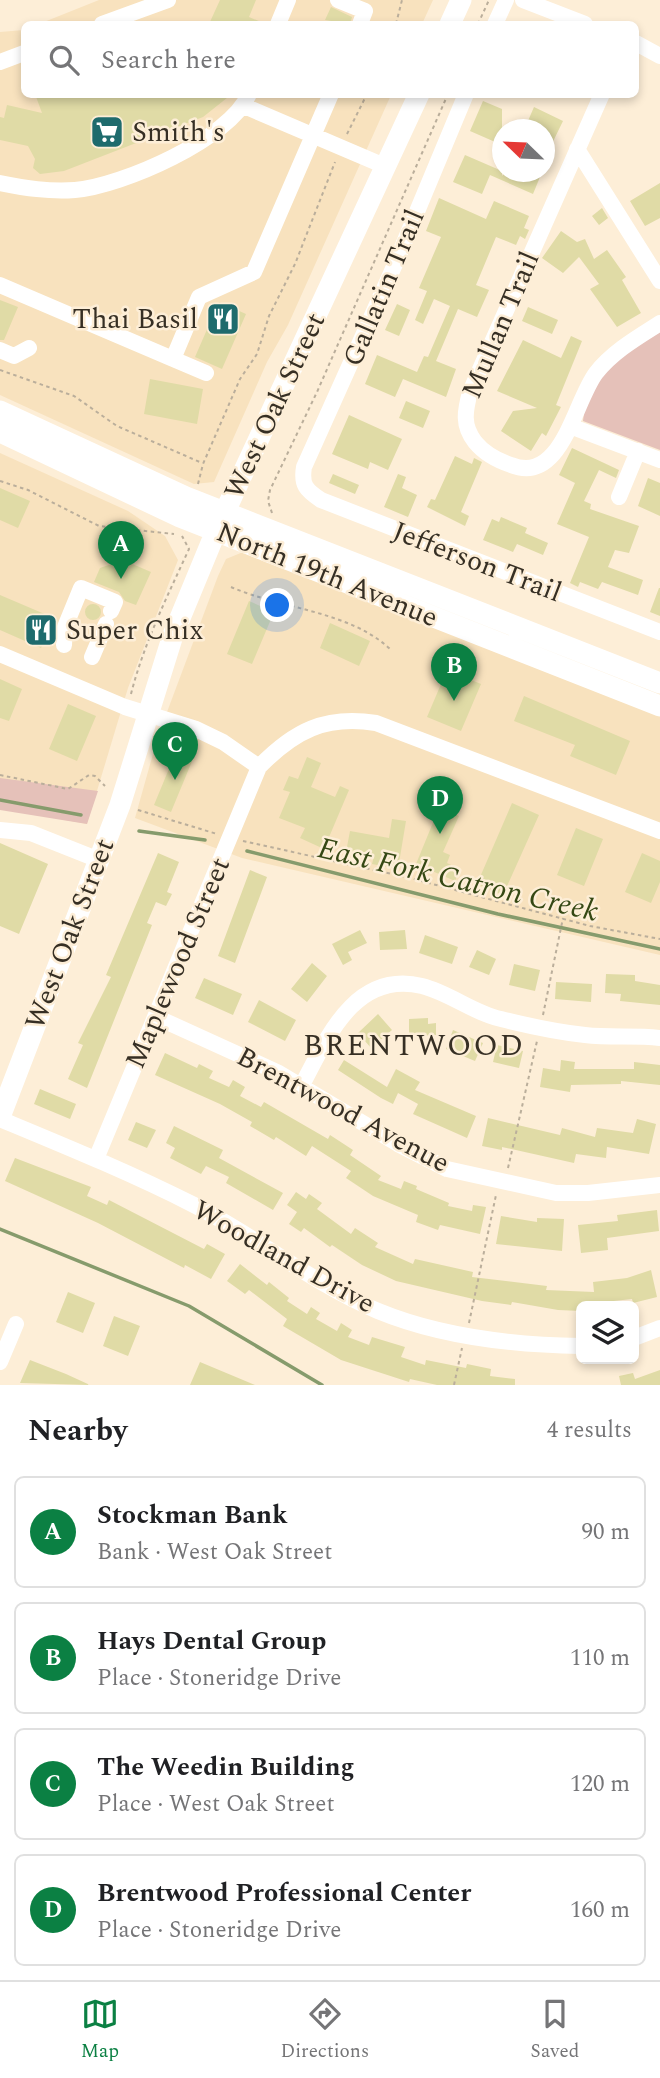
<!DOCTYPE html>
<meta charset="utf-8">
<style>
body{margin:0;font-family:Spectral,serif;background:#f2f2f2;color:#202124}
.controls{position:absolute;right:21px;bottom:21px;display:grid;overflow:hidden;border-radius:10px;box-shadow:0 4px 10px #0003}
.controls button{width:63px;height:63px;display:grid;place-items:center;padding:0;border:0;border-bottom:2px solid #e0e0e0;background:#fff;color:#202124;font:35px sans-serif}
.compass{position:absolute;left:492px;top:119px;width:63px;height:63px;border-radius:50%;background:#fff;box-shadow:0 4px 10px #0003;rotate:293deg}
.you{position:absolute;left:278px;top:606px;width:24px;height:24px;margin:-18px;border:5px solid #fff;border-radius:50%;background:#1a73e8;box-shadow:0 0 0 10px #1a73e833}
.badge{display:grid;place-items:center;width:46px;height:46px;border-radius:50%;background:#0b8043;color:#fff;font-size:23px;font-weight:700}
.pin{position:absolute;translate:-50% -58px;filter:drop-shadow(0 2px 4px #0008)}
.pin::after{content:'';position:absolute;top:37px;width:24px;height:21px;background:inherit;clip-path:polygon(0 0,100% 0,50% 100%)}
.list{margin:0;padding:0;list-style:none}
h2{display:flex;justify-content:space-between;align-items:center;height:91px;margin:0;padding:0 28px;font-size:30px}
h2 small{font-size:23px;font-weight:400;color:#757577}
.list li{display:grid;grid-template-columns:46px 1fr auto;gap:21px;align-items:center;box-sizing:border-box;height:112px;margin:0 14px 14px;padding:0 14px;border:2px solid #e0e0e0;border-radius:10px}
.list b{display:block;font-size:26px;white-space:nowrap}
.list p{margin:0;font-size:23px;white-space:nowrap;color:#757577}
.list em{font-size:23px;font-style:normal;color:#757577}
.icon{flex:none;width:38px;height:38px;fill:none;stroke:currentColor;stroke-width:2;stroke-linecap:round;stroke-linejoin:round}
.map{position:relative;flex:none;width:660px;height:1385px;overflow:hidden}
.search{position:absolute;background:#fff;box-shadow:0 4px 10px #0003;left:21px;right:21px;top:21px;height:77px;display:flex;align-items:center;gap:18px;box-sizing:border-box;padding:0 24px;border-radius:10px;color:#757577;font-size:26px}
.sheet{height:595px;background:#fff}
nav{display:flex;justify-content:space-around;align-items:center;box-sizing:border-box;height:98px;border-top:2px solid #e0e0e0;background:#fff;font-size:19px;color:#757577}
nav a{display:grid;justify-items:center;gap:4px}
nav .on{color:#0b8043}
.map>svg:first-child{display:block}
</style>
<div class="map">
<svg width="660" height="1385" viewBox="0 0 660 1385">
<rect width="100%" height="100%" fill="#fdeed7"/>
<!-- built -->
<path fill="#f8e2be" d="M99 0H433L422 24H39Z
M24 30V94L391 95 288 325 267 362 214 482 194 484 0 395V32Z
M0 453 128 511 165 536 178 560 128 688 87 824 0 808Z
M248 550 660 712V955L242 858 135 818 158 736 218 576 226 559Z"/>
<!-- green -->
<path fill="#e5c1b9" d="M660 332V450L583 421C587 376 624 354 660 332Z
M0 778 98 791 87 824 0 810Z"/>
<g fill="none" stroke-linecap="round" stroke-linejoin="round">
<!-- stream -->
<path stroke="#869b6c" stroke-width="3.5" d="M0 800 81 815
M139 831 205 840
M247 851 498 914 660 949
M0 1229 189 1306 322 1385"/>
</g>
<!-- building -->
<path fill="#e0dba6" d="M220 0H256L249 17 266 24H209Z
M331 7 352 17 350 24 325 20Z
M35 94H232L203 117 64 171 40 174 33 168 35 159 28 146 0 140V117L4 118 7 105 42 113Z
M483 101 502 109V145L470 131Z
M534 107 563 121 544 160V130H524Z
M465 155 502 171V176L505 172H542L533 194 490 175 482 194 453 182Z
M660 183V218L645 226 630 201Z
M439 198 486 219 494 201 529 216 524 228 529 230 525 239 520 236 516 245 496 237 476 285 489 290 477 317 458 309 436 361 456 369 446 397 403 379 395 397 365 384 377 355 417 372 424 356 428 357 450 306 434 299 423 324 415 320 427 291 419 288 441 237 426 231Z
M602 208 608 218 599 225 592 216Z
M561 231 577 242 585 239 594 259 607 250 626 277 622 280 641 313 617 327 590 289 599 284 579 257 563 273 542 258Z
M0 300 18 307 4 340H0Z
M219 302 246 314 222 369 195 357Z
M397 304 410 310 399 336 385 330Z
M528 307 558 320 552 334 522 321Z
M571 336 582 341 556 405 561 407 546 436 542 433 531 451 501 431 513 411 537 408 497 391 523 340 561 358Z
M150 379 203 389 197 424 144 414Z
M406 401 430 411 423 428 399 418Z
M349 415 402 439 388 470 370 462 368 469 332 454Z
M572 448 619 470 616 478 599 470 584 501 591 504 590 509 639 526 629 553 615 550 608 567 643 580 638 595 602 582 598 589 580 582 578 587 570 583 589 537 557 524 575 483 559 475Z
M455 456 472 464 474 458 482 462 461 512 469 516 465 526 427 507 431 499 435 500Z
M333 474 359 485 355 494 329 483Z
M398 474 406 477 402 488 417 495 408 517 384 507Z
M648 478 660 483V516L638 506Z
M0 488 30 501 18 528 0 520Z
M501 517 527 528 525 533 548 543 543 555 517 544 513 552 483 540 492 519 499 522Z
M123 560 151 572 136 605 125 601 119 592 94 582 100 568Z
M659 588H660V616L650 612Z
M0 595 54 618 41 648 0 630Z
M249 601 274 612 252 664 227 654Z
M85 612a8 8 0 1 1 16 0a8 8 0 1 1-16 0Z
M330 623 370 641 359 666 320 648Z
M447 670 481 684 461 731 427 717Z
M0 679 22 689 9 721 0 718Z
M524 696 630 741 616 775 570 756 575 745 514 721Z
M68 704 96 716 77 761 49 749Z
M178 747 195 754 171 812 154 805Z
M307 757 321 763 311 787 335 797 340 786 349 790 324 849 300 838 305 828 279 818 290 792 283 790 289 776 298 779Z
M512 803 539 815 503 895 477 884Z
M439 808 459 816 443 852 450 855 447 863 460 869 455 881 416 864Z
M392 819 406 821 398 869 372 864 374 856 346 852 350 831 389 838Z
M576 828 603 839 584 886 557 875Z
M0 843 48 864 19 934 0 926Z
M158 853 179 862 167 892 172 894 166 906 156 902 147 923 152 925 87 1088 68 1079 83 1045 78 1043 111 977 106 975Z
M642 853 660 861V882L651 903 625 892Z
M250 870 267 877 235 963 218 956Z
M360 930 367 943 348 952 352 960 343 965 332 944Z
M405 930 407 949 380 950 379 932Z
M425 935 458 947 452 964 419 953Z
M477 950 496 959 489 975 469 967Z
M312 963 327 976 307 1002 291 989Z
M514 964 540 970 535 991 509 985Z
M606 974 635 975V981L660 985V1005L620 1001 621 994 605 993Z
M204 978 242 994 233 1015 195 998Z
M556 982 592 984 591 1002 555 999Z
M259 1000 296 1020 285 1041 248 1022Z
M378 1014 392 1030 371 1048 358 1033Z
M428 1018V1024L436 1023V1035L409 1036V1019Z
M453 1030 483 1043 475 1061 446 1049Z
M497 1045 523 1051 519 1068 493 1062Z
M165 1053 197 1068 199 1064 213 1071 209 1078 229 1087 233 1080 245 1087 240 1096 261 1107 264 1102 328 1139 330 1135 353 1150 350 1155 381 1176 378 1180 401 1189 404 1181 417 1186 416 1189 449 1203 448 1206 472 1211 473 1205 486 1207 480 1234 440 1225 438 1230 416 1222 418 1215 373 1196 346 1178 351 1171 312 1146 306 1156 276 1137 274 1140 250 1126 252 1122 220 1104 155 1075Z
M344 1060 387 1087 396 1069 420 1082 415 1090 476 1116 467 1138 413 1114 418 1104 398 1093 393 1104 381 1098 338 1070Z
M561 1060 575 1062 574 1069H634V1062L660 1065V1085L621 1081V1084L571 1085 570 1092 540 1087 543 1068 560 1071Z
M40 1089 76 1104 70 1119 34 1104Z
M488 1118 560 1135 562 1128 595 1137 597 1128 633 1133 637 1119 656 1124 649 1154 607 1147 606 1158 576 1154 574 1163 502 1147V1150L482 1146Z
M136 1122 156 1130 147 1148 128 1140Z
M174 1126 223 1150 219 1158 283 1193 273 1210 226 1183 229 1177 206 1166 201 1174 170 1158 175 1148 166 1143Z
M15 1158 91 1187 87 1196 107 1205 109 1200 204 1249 207 1244 225 1254 211 1279 185 1265 184 1268 98 1223 5 1181Z
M296 1192 306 1199 309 1194 322 1203 317 1209 351 1234 355 1228 378 1243 375 1247 413 1264 415 1259 473 1272 472 1277 547 1286 546 1290 594 1292 593 1282 627 1278 651 1270 657 1297 633 1303 632 1299 586 1304 581 1306V1311L558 1310 512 1302 511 1305 482 1301 396 1281 362 1265 332 1245 330 1247 304 1228 301 1232 289 1224 297 1212 287 1205Z
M657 1210 659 1231 607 1238 608 1250 581 1253 578 1225 618 1221 617 1215Z
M501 1216 537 1222V1218L564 1219 562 1251 496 1244Z
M240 1264 267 1285 269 1282 289 1298 287 1301 307 1314 311 1307 320 1313 316 1319 337 1331 341 1323 352 1330 348 1337 369 1345 372 1337 405 1347 401 1357 425 1365 426 1360 466 1368 467 1364 491 1369 490 1376 515 1379V1385H437L410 1379 409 1382 341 1360 283 1326 287 1319 249 1290 245 1294 227 1281Z
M68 1292 95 1303 83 1333 56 1322Z
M114 1316 140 1326 128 1356 103 1346Z
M30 1360 66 1374 90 1385 20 1383Z
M200 1362 255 1385H190Z
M660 1370V1385H621L619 1376 633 1373 635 1379Z"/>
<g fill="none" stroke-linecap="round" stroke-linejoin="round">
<!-- path -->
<path stroke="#baae9b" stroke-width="2" stroke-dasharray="3.5 3.5" stroke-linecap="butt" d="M396 24 402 0
M478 24 489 0
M347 134 367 94
M0 370 74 396 117 426 202 463
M0 481 28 490 99 526 174 534
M198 484 203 464 240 379 257 354 269 316 295 264 335 162
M272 513 268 501 270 490 317 392 448 94
M231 587C281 609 351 611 391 650
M131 694C144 643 167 597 189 549L182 536
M0 775 68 789 89 775 95 776 105 786
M138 810 217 834
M243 841 410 878 590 926 660 939
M543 1015 563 918
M508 1168 537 1041
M469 1323 496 1195
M454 1385 462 1348"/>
<!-- minor -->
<path stroke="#fff" stroke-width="16" d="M338 0 365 11 360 24
M523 0 585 24
M102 24 168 0
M278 24 288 0
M495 24 506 0
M636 43 660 56
M0 62 24 53
M466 94 396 262 304 467C301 485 306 490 321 500L660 632
M602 94 470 392C465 411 462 425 475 442 484 453 499 461 511 465 562 485 574 402 596 373 612 352 638 337 660 323
M244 106 387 167
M577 149 660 281
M0 183C25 188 49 192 75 190 122 186 230 139 249 94
M0 285 173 359 199 297 254 272 331 94
M0 350 14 356 29 348
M173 359 206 373
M570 426 660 460
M619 497 638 451
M64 645 65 627 81 588 115 602 111 611
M0 654 125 707 196 729 223 742 259 767C294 731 325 715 376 723L660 831
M92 657 106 624
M0 830 31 833 99 860
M156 1017 279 1073 398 1144 447 1169 556 1193H588L660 1185
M302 1085C327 1038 355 970 422 986 450 993 473 1013 501 1019 529 1026 557 1032 585 1035 610 1038 635 1035 660 1038
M0 1119C65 1146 131 1173 194 1205 257 1237 313 1284 378 1311 441 1337 514 1345 581 1346
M96 1159 259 767
M634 1338 660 1328
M0 1362 16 1324"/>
<!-- major -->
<path stroke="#fff" stroke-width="21" d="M450 24 461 0
M0 411 186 497 660 683
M0 432 180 517 660 706
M0 1117 120 805 173 635 216 531 419 94"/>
</g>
<!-- icons -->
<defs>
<symbol id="supermarket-square" viewBox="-11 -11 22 22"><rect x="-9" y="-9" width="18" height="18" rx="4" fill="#1e6b6d" stroke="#fdeed7"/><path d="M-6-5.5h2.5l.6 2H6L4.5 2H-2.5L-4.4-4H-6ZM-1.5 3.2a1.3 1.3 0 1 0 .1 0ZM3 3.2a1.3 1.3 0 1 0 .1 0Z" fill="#fff"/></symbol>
<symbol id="restaurant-square" viewBox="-11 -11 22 22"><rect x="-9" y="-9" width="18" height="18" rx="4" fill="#1e6b6d" stroke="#fdeed7"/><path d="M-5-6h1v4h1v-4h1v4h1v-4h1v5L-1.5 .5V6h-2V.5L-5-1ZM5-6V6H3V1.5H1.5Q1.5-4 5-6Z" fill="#fff"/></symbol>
</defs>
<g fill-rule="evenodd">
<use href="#supermarket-square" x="88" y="113" width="38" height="38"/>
<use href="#restaurant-square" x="204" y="300" width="38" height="38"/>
<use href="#restaurant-square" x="22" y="611" width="38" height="38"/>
</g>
<g text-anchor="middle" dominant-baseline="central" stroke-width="5" stroke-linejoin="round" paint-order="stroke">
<!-- poi labels -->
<g font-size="28" fill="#362f24" stroke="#fdeed7" text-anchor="start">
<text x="132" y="132">Smith's</text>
<text x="198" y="319" text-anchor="end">Thai Basil</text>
<text x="66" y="630">Super Chix</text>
</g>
<!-- street labels -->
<g font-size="28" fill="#362f24" stroke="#fdeed7">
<text transform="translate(384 288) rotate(-67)">Gallatin Trail</text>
<text transform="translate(501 325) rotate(-67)">Mullan Trail</text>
<text transform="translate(275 406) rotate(-65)">West Oak Street</text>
<text transform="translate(477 562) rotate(21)">Jefferson Trail</text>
<text transform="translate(327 575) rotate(22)">North 19th Avenue</text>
<text transform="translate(70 934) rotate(-69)">West Oak Street</text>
<text transform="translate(178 963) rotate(-67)">Maplewood Street</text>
<text transform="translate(343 1110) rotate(28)">Brentwood Avenue</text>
<text transform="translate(284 1257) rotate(29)">Woodland Drive</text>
</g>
<!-- water labels -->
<g font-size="30" font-style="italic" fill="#354814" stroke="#fdeed7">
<text transform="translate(458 880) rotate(13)">East Fork Catron Creek</text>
</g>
<!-- neighbourhood labels -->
<g font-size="30" letter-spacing="2" fill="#362f24" stroke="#fdeed7">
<text x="414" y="1046">BRENTWOOD</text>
</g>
</g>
</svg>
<div class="controls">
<button><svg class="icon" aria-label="layers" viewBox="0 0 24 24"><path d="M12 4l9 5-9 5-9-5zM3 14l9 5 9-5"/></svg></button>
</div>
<svg class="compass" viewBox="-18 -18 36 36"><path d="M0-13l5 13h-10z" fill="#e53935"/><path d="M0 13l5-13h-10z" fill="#757577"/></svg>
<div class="you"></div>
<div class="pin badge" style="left:121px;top:579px">A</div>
<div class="pin badge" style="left:454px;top:701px">B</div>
<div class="pin badge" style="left:175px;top:780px">C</div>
<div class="pin badge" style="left:440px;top:834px">D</div>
<div class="search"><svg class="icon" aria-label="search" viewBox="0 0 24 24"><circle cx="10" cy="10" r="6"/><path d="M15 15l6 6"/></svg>Search here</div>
</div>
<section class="sheet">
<h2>Nearby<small>4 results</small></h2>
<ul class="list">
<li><span class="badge">A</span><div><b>Stockman Bank</b><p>Bank · West Oak Street</p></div><em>90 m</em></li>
<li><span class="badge">B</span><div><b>Hays Dental Group</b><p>Place · Stoneridge Drive</p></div><em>110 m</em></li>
<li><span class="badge">C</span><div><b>The Weedin Building</b><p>Place · West Oak Street</p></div><em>120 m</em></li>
<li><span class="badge">D</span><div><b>Brentwood Professional Center</b><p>Place · Stoneridge Drive</p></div><em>160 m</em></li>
</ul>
</section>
<nav>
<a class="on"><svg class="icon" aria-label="map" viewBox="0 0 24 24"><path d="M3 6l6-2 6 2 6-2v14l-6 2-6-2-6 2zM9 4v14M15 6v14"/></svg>Map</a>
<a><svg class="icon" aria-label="directions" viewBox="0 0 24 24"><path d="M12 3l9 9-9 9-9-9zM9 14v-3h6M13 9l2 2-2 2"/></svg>Directions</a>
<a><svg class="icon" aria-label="saved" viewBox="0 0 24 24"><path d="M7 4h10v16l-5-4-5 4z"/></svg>Saved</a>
</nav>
